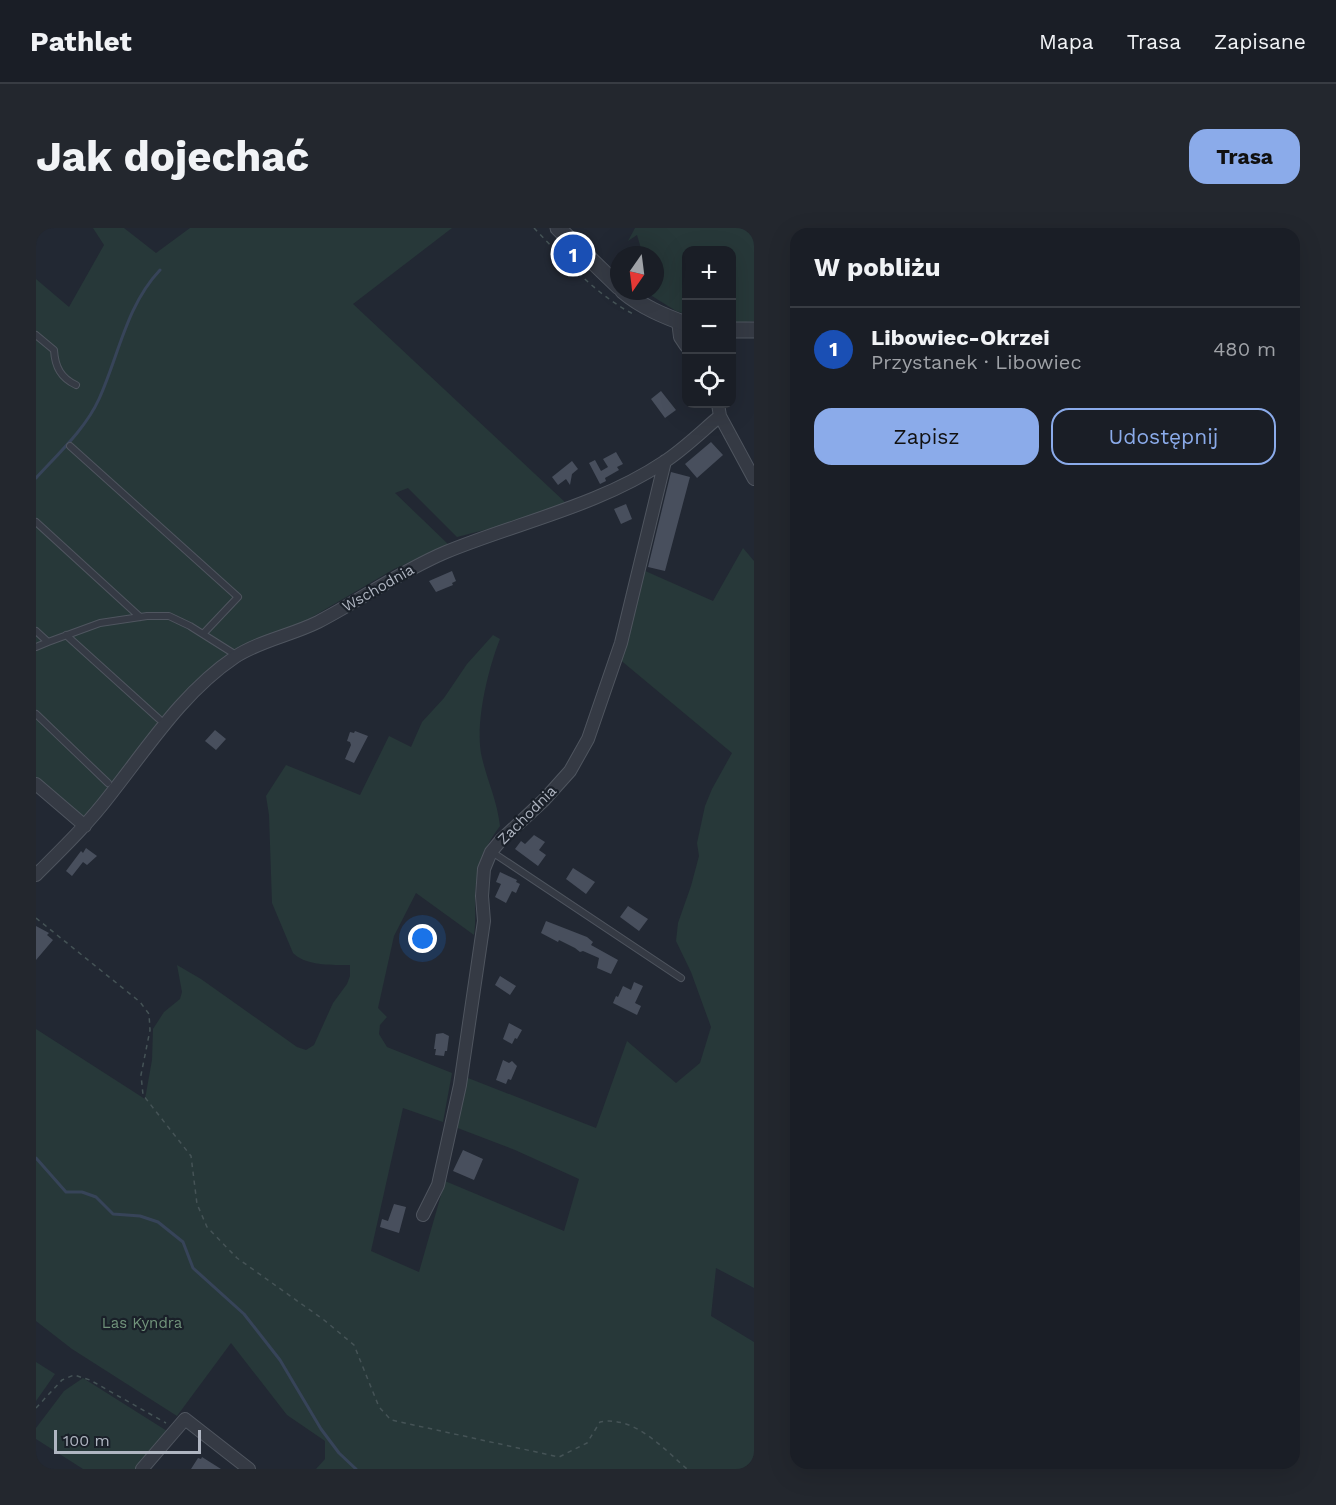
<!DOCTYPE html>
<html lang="pl">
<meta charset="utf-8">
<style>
body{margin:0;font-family:"Work Sans",sans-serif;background:#23272e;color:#f1f3f6}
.controls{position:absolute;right:18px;top:18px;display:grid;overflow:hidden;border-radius:12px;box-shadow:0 6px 24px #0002}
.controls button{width:54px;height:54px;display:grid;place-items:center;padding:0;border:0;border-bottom:2px solid #383c43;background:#1a1e26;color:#f1f3f6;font:30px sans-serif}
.compass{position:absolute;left:574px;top:18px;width:54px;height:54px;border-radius:50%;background:#1a1e26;box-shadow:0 6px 24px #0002;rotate:194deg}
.scale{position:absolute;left:18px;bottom:15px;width:147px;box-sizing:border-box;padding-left:6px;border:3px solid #afb5c1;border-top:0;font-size:16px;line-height:21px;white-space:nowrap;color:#afb5c1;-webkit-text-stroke:4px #1a2029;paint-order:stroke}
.you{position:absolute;left:387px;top:711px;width:21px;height:21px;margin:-15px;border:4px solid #fff;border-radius:50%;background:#1a73e8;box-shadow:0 0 0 9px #1a73e833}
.badge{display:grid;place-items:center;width:39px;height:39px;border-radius:50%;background:#8babea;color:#fff;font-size:20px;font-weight:700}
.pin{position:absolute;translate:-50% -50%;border:3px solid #fff;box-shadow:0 2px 6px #0006}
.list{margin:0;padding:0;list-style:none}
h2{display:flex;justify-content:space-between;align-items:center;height:78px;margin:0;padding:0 24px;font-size:26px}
h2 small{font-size:20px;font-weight:400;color:#9fa2a7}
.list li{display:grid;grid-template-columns:39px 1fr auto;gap:18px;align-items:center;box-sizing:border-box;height:84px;padding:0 24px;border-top:2px solid #383c43}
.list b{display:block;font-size:22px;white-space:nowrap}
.list p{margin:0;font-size:20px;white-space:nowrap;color:#9fa2a7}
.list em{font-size:20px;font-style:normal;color:#9fa2a7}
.actions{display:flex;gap:12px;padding:18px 24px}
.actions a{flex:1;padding:14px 0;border:2px solid #8babea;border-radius:18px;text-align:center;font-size:21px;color:#8babea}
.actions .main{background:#8babea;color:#111}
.icon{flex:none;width:33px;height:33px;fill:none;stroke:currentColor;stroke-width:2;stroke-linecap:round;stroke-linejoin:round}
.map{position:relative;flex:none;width:718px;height:1241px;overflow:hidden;border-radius:18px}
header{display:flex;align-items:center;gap:36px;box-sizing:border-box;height:84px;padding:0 30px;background:#1a1e26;border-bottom:2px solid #383c43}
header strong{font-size:28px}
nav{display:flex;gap:33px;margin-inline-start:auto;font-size:21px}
.intro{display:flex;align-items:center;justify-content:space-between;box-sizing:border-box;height:144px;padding:0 36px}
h1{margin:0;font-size:42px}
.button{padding:15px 27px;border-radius:18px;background:#8babea;color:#111;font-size:21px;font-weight:700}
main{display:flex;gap:36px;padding:0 36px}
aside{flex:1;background:#1a1e26;border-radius:18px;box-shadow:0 6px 24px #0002}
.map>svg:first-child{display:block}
</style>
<header>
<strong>Pathlet</strong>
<nav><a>Mapa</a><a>Trasa</a><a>Zapisane</a></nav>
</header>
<div class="intro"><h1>Jak dojechać</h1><a class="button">Trasa</a></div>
<main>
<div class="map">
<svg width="718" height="1241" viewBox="0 0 718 1241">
<rect width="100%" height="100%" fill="#222833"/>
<!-- green -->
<path fill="#273839" d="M57 0H88L120 25 154 0H416L317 76 531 276 472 296 421 309 372 260 359 265 413 317 358 341 254 402 190 432 43 599 0 558V51L33 79 68 17Z
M599 0H718V93L696 96V22H650V86L640 83 608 63H619V27H607L601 7 592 13Z
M707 320 718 333V1060L680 1040 675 1088 718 1114V1241H280L289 1231V1213L251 1187 195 1115 141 1188 36 1121 0 1093V801L109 871 116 832 117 801 128 784 144 771 146 764 141 737 165 751 261 819 270 822 278 817 297 775 311 756 314 748V737C296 737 270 738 257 725L236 675 233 587 230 568 250 537 324 567 353 508 375 519 386 494 408 470 431 436 457 407 464 411C452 441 438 498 446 530 452 555 461 572 464 598 452 614 444 630 441 650 437 668 441 688 438 707L380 665 358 708 342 780 351 789 344 797 343 806 351 819 416 845 407 894 367 880 335 1023 383 1044 409 953 528 1003 543 951 479 922 419 899 427 848 560 900 591 813 640 855 664 835 675 799 655 744 640 713 642 695 655 658 663 628 661 615 669 578 676 561 696 525 582 430 607 342 677 373Z
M0 1134 19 1146 0 1173Z
M47 1150 131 1203 101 1241H47L0 1211V1200L28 1163Z"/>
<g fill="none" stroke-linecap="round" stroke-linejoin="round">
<!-- stream -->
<path stroke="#374459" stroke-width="3" d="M0 250C22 226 50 200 63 171 83 127 90 78 124 42
M0 930 30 964H46L60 969 77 986 104 988 122 994 147 1014 157 1040 208 1086 244 1132 285 1201 303 1225 320 1241"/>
</g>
<!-- building -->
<path fill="#484f5d" d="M625 163 640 182 629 190 615 171Z
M675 214 687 227 661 250 649 236Z
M580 224 587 236 581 239 583 242 569 250 570 253 564 256 553 235 559 232 565 243 572 239 567 231Z
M536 233 542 241 536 246 534 257 530 251 522 257 516 249Z
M635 244 654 249 629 343 612 339Z
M590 276 596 291 585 296 578 281Z
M416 343 420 353 416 355 417 357 400 364 393 353Z
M179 502 190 511 180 522 169 513Z
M319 503 332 508 318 535 309 531 315 517 314 514 311 513 314 504 318 505Z
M498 607 509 614 503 622 510 627 502 638 479 621 485 613 489 616Z
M50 620 61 628 51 637 47 634 36 648 30 643 45 623 47 625Z
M537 640 559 654 550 666 530 651Z
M464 644 481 652 480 654 484 656 480 665 476 663 470 675 459 669 465 656 460 654Z
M592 678 612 691 603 703 584 689Z
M510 693 551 709 557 714 555 717 582 732 575 746 561 740 563 730 547 723 544 724 539 720 523 712 522 714 505 705Z
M0 698 13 705 11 707 17 712 0 732Z
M464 748 480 758 474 767 459 757Z
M598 754 607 758 599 775 605 778 601 787 577 775 580 768 582 769 587 758 595 762Z
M473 795 486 802 481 811 479 810 476 816 467 811Z
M407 805 413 808 411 823H409L408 828 399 827 400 821H398L400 806Z
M467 832 473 835 476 833 481 838 475 852 472 851 470 856 460 852Z
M427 922 447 931 438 952 417 943Z
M358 976 370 979 363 1005 344 999 346 991 352 993Z
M166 1229 185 1241H155L162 1230 165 1231Z"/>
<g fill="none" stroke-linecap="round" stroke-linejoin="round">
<defs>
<path id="service" d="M0 107 18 122C19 139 25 150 40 157
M34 218 202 369 167 406
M0 294 104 389
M0 403 12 414 0 419
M30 407 123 491
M12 414 64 395 111 388H133L154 398 200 427
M0 486 72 555
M456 624 645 750"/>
<path id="minor" d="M642 93 644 109 650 118
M682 176 684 188 718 251
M0 556 49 598
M0 647C26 621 52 596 74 567 112 519 147 464 199 429 223 413 256 407 282 394 326 371 365 343 410 324 483 294 562 278 628 234 648 221 666 203 684 188
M387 987 402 957 424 857 448 693 446 668 448 641 455 624 465 612 508 572 534 543 552 511 585 415 629 233
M106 1241 149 1191 213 1241"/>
<path id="tertiary" d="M522 0 583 59
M587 63C606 79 628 88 650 96
M696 102H718"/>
</defs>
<!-- service casing -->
<use href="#service" stroke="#4f555f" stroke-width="8"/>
<!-- minor casing -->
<use href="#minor" stroke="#4f555f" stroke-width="14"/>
<!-- tertiary casing -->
<use href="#tertiary" stroke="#4f555f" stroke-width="17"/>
<!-- path -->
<path stroke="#455356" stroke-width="1.5" stroke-dasharray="4.5 4.5" stroke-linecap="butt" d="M498 0C528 31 559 66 597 86
M0 690 104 774 113 786 114 802 105 847 107 867 155 928 161 976 171 999 201 1030 288 1092 318 1117 343 1179 355 1192 523 1229 551 1215 564 1194C598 1187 628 1221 651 1241
M0 1180 26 1152 38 1147 54 1152 130 1195"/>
<!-- service -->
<use href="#service" stroke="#353a44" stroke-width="6"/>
<!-- minor -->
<use href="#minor" stroke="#353a44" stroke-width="12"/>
<!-- tertiary -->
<use href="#tertiary" stroke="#353a44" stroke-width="15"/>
</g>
<g text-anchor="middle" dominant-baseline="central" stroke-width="4.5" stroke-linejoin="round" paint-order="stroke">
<!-- street labels -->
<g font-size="15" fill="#afb5c1" stroke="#1a2029">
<text transform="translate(342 360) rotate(-30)">Wschodnia</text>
<text transform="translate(491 587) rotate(-45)">Zachodnia</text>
</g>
<!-- park labels -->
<g font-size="15" fill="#71947b" stroke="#1a2029">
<text x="106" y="1095">Las Kyndra</text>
</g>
</g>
</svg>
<div class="controls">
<button>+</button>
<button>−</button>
<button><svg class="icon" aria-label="locate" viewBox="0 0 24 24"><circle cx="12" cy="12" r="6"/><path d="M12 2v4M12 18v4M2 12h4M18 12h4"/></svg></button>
</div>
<svg class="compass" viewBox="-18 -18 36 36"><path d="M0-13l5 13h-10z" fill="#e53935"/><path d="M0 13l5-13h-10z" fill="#9fa2a7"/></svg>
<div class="scale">100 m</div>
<div class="you"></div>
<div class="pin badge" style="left:537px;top:26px;background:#1a4fb4">1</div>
</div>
<aside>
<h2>W pobliżu<small></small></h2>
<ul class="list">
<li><span class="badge" style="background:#1a4fb4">1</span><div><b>Libowiec-Okrzei</b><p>Przystanek · Libowiec</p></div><em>480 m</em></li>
</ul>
<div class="actions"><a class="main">Zapisz</a><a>Udostępnij</a></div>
</aside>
</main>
